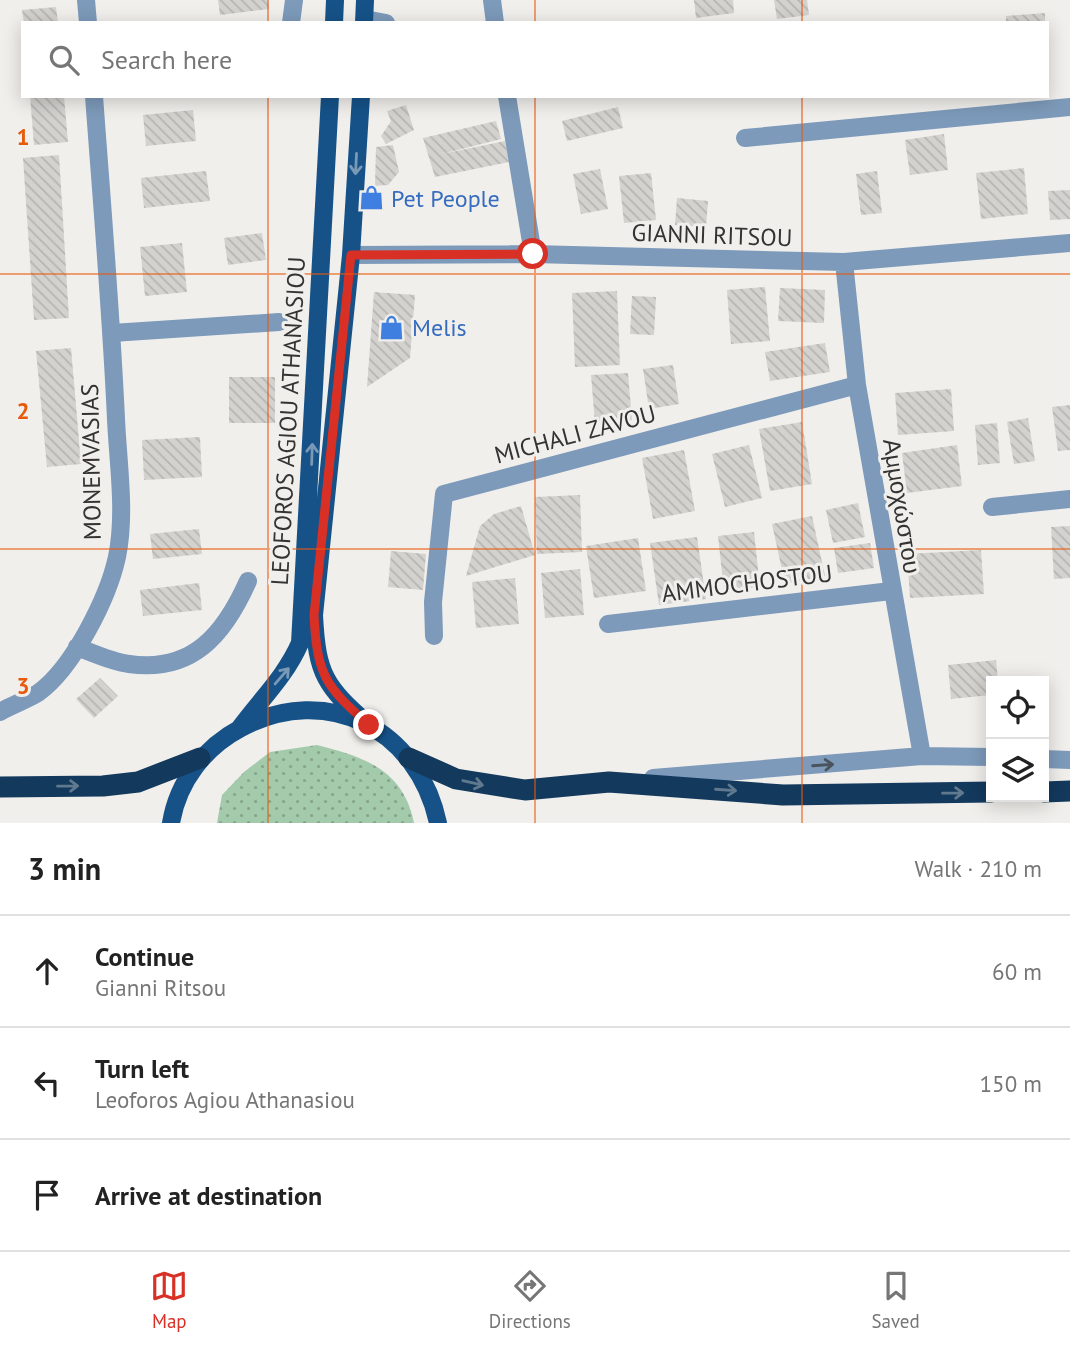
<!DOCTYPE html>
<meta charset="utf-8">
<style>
body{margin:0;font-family:"PT Sans",sans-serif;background:#f2f2f2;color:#222}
.controls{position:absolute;right:21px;bottom:21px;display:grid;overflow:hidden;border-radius:0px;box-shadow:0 4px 18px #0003}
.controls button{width:63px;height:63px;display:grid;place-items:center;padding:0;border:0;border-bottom:2px solid #e0e0e0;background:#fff;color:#222;font:35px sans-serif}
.stop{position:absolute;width:21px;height:21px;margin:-16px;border:5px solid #d93025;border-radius:50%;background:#fff}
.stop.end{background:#d93025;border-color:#fff;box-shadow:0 2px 7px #0008}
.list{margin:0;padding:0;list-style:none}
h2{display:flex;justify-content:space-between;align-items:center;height:91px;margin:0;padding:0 28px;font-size:30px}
h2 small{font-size:23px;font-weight:400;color:#767676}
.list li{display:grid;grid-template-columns:46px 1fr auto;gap:21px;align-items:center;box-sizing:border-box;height:112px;padding:0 28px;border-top:2px solid #e0e0e0}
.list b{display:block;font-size:26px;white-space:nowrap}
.list p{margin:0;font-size:23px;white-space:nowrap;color:#767676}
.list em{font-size:23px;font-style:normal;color:#767676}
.icon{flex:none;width:38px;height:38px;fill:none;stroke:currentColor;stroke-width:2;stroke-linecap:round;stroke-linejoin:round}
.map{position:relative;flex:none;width:1070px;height:823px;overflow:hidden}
.search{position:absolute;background:#fff;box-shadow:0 4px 18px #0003;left:21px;right:21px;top:21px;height:77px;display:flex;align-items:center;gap:18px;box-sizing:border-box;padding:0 24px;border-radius:0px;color:#767676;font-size:26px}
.sheet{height:427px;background:#fff}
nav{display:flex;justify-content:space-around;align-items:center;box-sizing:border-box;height:98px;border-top:2px solid #e0e0e0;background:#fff;font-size:19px;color:#767676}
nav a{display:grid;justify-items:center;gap:4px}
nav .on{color:#d93025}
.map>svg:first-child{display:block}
</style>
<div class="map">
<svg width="1070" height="823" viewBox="0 0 1070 823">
<defs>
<pattern id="grass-dots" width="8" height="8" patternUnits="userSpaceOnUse" patternTransform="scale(1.75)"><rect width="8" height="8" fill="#a3caab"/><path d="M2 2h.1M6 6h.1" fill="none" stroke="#86a58c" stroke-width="1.8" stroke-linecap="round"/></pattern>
<pattern id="building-back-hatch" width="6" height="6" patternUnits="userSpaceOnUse" patternTransform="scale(1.75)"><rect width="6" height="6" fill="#d4d2cf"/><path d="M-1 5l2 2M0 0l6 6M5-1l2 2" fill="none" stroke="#b7b5b2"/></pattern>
</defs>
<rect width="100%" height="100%" fill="#f1efec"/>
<!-- grass -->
<path fill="url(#grass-dots)" d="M317 745C364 757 403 769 414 823H217L222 795 244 772 270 752Z"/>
<!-- building -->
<path fill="url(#building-back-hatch)" d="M218 0H268L269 9 220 15Z
M694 0H733L734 13 696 18Z
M774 0H807L809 15 777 19Z
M56 7 58 23H24L22 10Z
M1045 13V23H1006V16Z
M30 96H64L68 142 34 145Z
M406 105 414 130 386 144 381 136 391 121 387 111Z
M618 107 623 128 567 141 562 121Z
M193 110 196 141 146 146 143 115Z
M496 121 501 139 442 154 505 141 509 162 435 177 423 138Z
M944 134 948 170 910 175 905 140Z
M393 145 399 172 388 185 375 186 376 147Z
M59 155 69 318 34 320 23 158Z
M1024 168 1028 214 981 219 976 173Z
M600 169 608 209 581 214 573 174Z
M206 171 210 201 144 208 141 178Z
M877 171 882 213 861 215 856 174Z
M651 173 656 220 624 223 619 176Z
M1070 190V219L1050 220 1048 191Z
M677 198 708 201 706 227 675 225Z
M262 233 266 260 228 265 224 238Z
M182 243 187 292 145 296 140 247Z
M765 287 770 341 731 344 727 290Z
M780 288 825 290 824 323 778 321Z
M617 291 620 365 575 367 572 293Z
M374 292 415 295 410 358 367 387Z
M632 296 656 297 654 335 630 334Z
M825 343 830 372 770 381 765 352Z
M71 348 81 464 47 467 36 351Z
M673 365 679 404 649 409 643 369Z
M628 373 632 420 595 423 591 375Z
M229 377H275V423H229Z
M951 389 954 431 898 435 895 393Z
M1070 405V450L1058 451 1052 407Z
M1028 418 1035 461 1014 464 1007 422Z
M802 422 812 484 770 491 759 429Z
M997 423 1000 463 978 465 975 425Z
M200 437 202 477 144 480 142 440Z
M749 445 762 498 725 507 712 454Z
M957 445 962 486 907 493 902 453Z
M684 450 695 511 653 519 642 458Z
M580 495 582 552 537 554 535 497Z
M858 503 865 537 833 543 826 510Z
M521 506 535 555 466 576 480 526 494 514Z
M812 516 825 576 785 584 772 524Z
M1070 526V578L1054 579 1051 527Z
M199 529 202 554 153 559 150 534Z
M754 532 760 587 724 591 718 536Z
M697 537 706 599 659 605 650 543Z
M638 538 646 591 594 598 586 546Z
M870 543 874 568 838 573 834 548Z
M981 550 984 594 910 598 907 554Z
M391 551 426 554 423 590 388 587Z
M580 569 584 615 545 618 541 573Z
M515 578 519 624 476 628 472 582Z
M199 583 202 610 143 616 140 590Z
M996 660 998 681H991V695L951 699 948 665Z
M100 678 118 696 94 718 76 699Z"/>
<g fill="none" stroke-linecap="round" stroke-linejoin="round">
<!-- minor -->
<path stroke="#7d9aba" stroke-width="18" d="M86 0 88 23
M492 0 495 23
M365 19 386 23
M291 23 294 0
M507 96 533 254
M745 138 1070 107
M351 255 533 254 844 262 1070 243
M844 262 857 385 922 756
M112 333 279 322
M992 507 1070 499
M608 624 891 591
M434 636 433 602 444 494 857 385
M77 647C93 653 112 662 129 664 192 673 224 635 248 581
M0 712C12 705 27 700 38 693 73 668 108 598 117 557 126 513 118 464 116 419 111 311 102 204 94 96
M1044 759 1070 760
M653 778 922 756 991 757"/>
<!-- major -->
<path stroke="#165288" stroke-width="18" d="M334 23 335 0
M364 23 365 0
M361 96 351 255 314 615C317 675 325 686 369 725
M239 729C261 699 285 677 300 643L330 96
M171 823C178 781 205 747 241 728 327 682 418 729 438 823"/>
<!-- highway -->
<path stroke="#13395d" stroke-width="21" d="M409 758 456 779 525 790 609 782 783 795 991 792
M0 787 103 786 138 782 200 758
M1044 792 1070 791"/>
</g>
<!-- one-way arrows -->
<defs><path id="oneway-shaft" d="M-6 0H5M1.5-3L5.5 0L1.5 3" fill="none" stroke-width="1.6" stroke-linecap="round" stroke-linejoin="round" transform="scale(1.75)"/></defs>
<g stroke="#7999b5">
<use href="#oneway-shaft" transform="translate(356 164) rotate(93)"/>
<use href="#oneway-shaft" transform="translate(312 454) rotate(-88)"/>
<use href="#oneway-shaft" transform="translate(282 676) rotate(-49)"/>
</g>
<use stroke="#4a525b" href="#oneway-shaft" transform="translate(823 765) rotate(-4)"/>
<g stroke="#61798f">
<use href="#oneway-shaft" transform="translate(473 783) rotate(13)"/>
<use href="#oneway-shaft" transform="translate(68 786) rotate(-1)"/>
<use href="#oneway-shaft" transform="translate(726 790) rotate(4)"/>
<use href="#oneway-shaft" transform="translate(953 793) rotate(-1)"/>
</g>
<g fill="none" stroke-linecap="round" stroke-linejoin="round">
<!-- route -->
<path stroke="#d93025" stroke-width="9" d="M369 725C325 686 317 675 314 615L351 255 533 254"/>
</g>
<!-- grid -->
<path fill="none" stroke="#e8590c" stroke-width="2" stroke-opacity="0.55" d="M268 0V23M535 0V23M802 0V23M268 96V823M535 96V823M802 96V823M0 274H1070M0 549H1070"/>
<!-- icons -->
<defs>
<symbol id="shop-bare" viewBox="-9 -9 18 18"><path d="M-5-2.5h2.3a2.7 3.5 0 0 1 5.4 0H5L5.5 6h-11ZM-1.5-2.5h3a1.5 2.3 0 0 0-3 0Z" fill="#3f7fe0" stroke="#f1efec" stroke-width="2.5" paint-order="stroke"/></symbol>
</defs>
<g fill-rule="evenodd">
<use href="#shop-bare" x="354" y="180" width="35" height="35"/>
<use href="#shop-bare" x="374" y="310" width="35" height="35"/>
</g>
<g text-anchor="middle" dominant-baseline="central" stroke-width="6" stroke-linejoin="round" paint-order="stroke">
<!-- shop labels -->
<g font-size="24" fill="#366cbe" stroke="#f1efec" text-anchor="start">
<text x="391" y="198">Pet People</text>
<text x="412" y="327">Melis</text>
</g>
<!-- street labels -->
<g font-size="24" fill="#343332" stroke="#f1efec">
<text transform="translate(712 235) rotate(2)">GIANNI RITSOU</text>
<text transform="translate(288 421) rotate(-87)">LEOFOROS AGIOU ATHANASIOU</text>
<text transform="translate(575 434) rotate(-15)">MICHALI ZAVOU</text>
<text transform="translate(91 462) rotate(-91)">MONEMVASIAS</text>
<text transform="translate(902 506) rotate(81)">Αμμοχώστου</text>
<text transform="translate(747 583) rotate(-7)">AMMOCHOSTOU</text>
</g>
</g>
<g font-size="23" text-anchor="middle" font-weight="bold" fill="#e8590c" stroke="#f1efec" stroke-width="6" stroke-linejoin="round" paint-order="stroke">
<text x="23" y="145">1</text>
<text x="23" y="419">2</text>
<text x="23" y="694">3</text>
</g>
</svg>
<div class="controls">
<button><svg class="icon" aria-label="locate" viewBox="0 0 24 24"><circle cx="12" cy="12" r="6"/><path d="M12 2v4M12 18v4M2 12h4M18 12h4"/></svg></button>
<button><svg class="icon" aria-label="layers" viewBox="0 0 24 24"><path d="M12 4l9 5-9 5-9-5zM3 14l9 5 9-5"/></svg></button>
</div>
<div class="stop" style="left:533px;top:254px"></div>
<div class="stop end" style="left:369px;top:725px"></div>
<div class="search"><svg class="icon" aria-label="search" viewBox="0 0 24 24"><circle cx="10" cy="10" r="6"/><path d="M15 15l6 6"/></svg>Search here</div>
</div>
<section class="sheet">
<h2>3 min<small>Walk · 210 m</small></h2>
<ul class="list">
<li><svg class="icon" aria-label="ahead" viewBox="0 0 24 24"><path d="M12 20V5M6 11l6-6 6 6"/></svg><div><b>Continue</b><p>Gianni Ritsou</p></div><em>60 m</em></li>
<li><svg class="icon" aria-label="left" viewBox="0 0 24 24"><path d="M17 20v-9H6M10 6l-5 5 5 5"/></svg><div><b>Turn left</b><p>Leoforos Agiou Athanasiou</p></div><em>150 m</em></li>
<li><svg class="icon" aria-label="arrive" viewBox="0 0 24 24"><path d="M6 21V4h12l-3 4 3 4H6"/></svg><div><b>Arrive at destination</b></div></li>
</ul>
</section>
<nav>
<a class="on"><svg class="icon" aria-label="map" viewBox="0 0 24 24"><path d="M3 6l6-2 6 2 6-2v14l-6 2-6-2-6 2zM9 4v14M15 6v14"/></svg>Map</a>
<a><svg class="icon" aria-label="directions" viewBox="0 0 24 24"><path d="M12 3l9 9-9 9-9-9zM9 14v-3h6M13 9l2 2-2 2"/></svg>Directions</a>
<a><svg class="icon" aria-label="saved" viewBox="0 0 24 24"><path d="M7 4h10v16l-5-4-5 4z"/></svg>Saved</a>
</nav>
